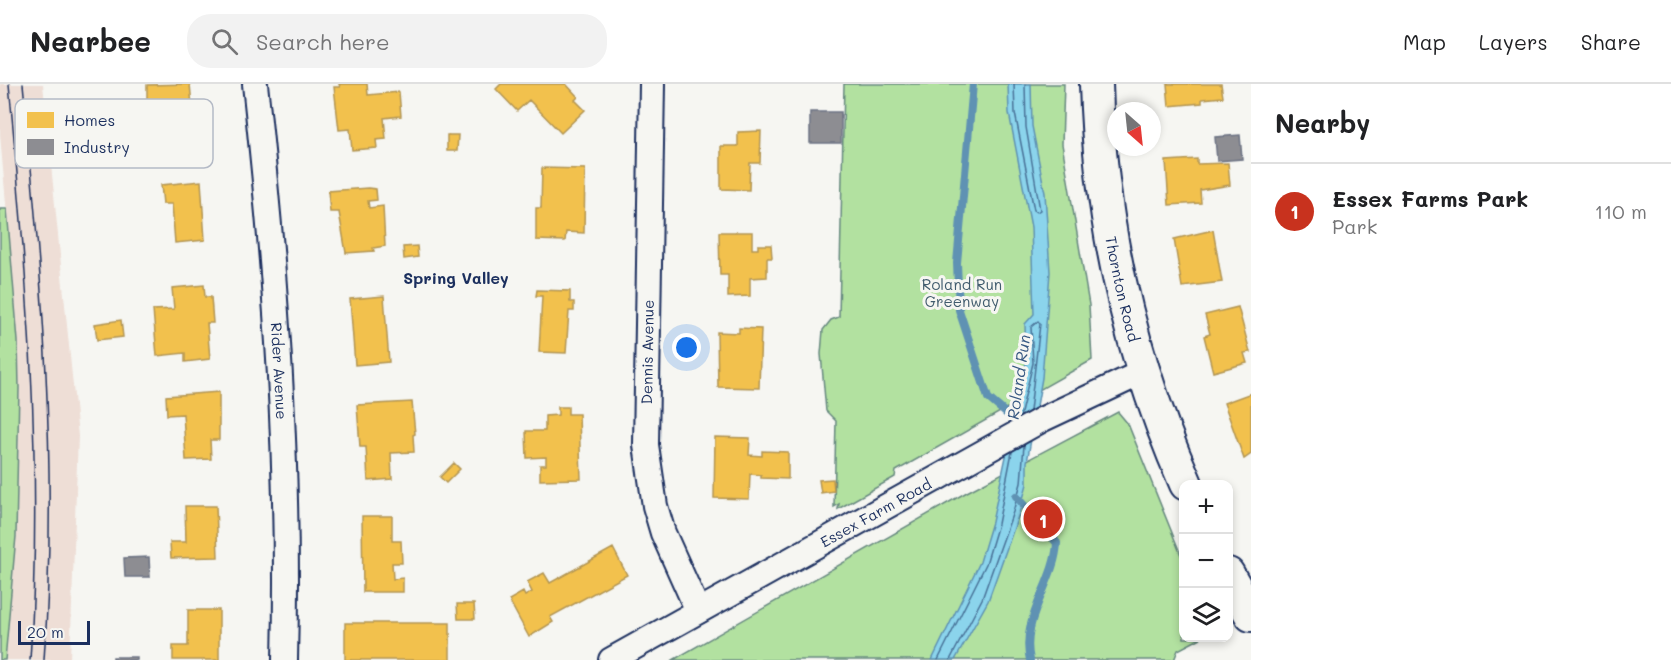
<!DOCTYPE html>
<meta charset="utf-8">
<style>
body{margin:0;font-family:Mali,sans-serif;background:#f2f2f2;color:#202124}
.controls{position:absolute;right:18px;bottom:18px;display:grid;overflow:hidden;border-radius:12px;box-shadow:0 3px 9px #0003}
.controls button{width:54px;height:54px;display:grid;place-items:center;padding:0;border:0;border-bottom:2px solid #e0e0e0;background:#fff;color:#202124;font:30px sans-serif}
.compass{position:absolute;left:1107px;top:18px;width:54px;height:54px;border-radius:50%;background:#fff;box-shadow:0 3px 9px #0003;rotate:153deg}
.scale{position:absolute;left:18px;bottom:15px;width:72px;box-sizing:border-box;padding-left:6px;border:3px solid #1b2f5e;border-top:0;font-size:16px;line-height:21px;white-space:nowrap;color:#1b2f5e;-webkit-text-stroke:4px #f6f6f2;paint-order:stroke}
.you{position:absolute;left:687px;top:264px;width:21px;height:21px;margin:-15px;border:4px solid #fff;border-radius:50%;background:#1a73e8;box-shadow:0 0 0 9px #1a73e833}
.badge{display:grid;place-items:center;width:39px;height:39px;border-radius:50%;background:#c8321e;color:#fff;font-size:20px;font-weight:700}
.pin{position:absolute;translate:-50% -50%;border:3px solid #fff;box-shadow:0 2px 6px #0006}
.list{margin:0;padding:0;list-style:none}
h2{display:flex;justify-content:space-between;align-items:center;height:78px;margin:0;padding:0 24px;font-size:26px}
h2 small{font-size:20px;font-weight:400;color:#757577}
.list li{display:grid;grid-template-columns:39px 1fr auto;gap:18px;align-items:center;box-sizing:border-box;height:96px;padding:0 24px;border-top:2px solid #e0e0e0}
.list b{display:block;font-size:22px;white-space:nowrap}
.list p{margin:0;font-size:20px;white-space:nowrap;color:#757577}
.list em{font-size:20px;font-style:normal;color:#757577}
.icon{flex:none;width:33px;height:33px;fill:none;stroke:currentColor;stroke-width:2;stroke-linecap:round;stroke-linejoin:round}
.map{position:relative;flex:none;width:1251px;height:576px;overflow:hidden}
header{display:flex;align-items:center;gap:36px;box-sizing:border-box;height:84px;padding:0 30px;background:#fff;border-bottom:2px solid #e0e0e0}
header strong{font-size:28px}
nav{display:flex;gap:33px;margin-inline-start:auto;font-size:21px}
.search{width:420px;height:54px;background:#f2f2f2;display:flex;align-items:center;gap:15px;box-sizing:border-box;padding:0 21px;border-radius:24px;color:#757577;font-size:22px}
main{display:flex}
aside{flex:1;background:#fff}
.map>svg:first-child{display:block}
</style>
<header>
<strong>Nearbee</strong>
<div class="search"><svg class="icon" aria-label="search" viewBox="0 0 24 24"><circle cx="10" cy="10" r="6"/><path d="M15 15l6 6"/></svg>Search here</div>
<nav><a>Map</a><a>Layers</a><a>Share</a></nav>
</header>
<main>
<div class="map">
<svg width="1251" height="576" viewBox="0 0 1251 576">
<rect width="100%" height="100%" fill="#f6f6f2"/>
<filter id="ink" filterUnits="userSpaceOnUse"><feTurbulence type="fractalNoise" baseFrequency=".0167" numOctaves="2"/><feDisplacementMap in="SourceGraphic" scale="12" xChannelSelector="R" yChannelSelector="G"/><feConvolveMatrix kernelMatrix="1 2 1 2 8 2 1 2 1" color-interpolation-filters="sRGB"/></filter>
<g filter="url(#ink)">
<!-- built -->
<path fill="#eeded6" d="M0 0H43L78 352 70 576H5L16 452 18 257 0 51Z"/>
<!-- green -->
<path fill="#b2e1a0" stroke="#66887f" stroke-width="1.5" d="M844 0H1064L1062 60 1089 221 1092 276 896 387 895 393 838 425 839 420 834 423 836 337 826 327 821 270 823 246 831 236 839 233Z
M0 125H7L18 257 19 304 16 452 5 576H0Z
M1118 328 1128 340 1183 476 1184 554H1201L1178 566 1174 576H673L967 408Z"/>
<!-- water -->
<path fill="#8bd4ec" stroke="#5e92b3" stroke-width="1.5" d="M1008 0H1031L1032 42 1045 109 1050 188 1042 294 1027 378V400L1019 430 988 517 955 576H932L980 478 992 438 1026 279 1025 240 1034 230 1031 143 1009 29Z"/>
<!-- homes -->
<path fill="#f2c14e" stroke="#b29553" stroke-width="1.5" d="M190 0 192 21H185L186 37 151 41V39H147V1Z
M339 0H367L368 11 399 8 401 32 384 34 386 55 376 56 377 64 352 66 350 45 339 46 334 3H340Z
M501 0H566L578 13 575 16 585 26 561 49 529 16 517 27 496 5Z
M1167 0H1221L1223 13 1202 15V19L1169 22Z
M761 47 760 79H750L749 106 721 105V62H738V48Z
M447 51H458L457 67H447Z
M1197 75V80L1228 79 1230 101 1200 106 1201 119 1169 121 1166 77Z
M542 84 585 85 584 149 566 148 565 157 536 156V124H541Z
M201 97 205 156 175 159 172 120H163L161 101Z
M368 104 376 105 377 116 368 117 369 124 383 122 385 162 373 164 374 167 346 169 339 128H330L328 107Z
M1213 146 1222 198 1182 203 1174 155Z
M719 148H752V165H758V161H771L772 174H767V193L750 194V212L728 213V191H720Z
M417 162 418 173 404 175 403 163Z
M204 201 205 213H211L213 239H207L210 275 185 278V269L157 272 153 226 174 225 172 204Z
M537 206 570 207V218H574V227H569L566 269 539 268 542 212H536Z
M384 212 389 278 355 281 350 215Z
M1238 223 1250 268 1244 269 1247 279 1213 288 1204 252 1210 250 1205 231Z
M121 236 123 253 97 256 95 240Z
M739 244 761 245 759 304 718 303 717 248 739 249Z
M219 308V356H210L211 375 186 376 183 330 167 331 166 312Z
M1251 309V370L1244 375 1224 319Z
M412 318 415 350 413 351 414 368 391 369 392 395 368 397 366 363H360L357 321Z
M558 323H568V330H579L581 395 540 396V381H546V373L527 374 526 347H545V332L558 331Z
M715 353 750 354 749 371 762 372V367L788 368V395L761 394V391L750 390 749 415 714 414Z
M454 379 460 385 446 399 440 393Z
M833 395 834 407 821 409 819 396Z
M185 422H216L218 473 171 474 170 458H186Z
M362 432H392V457H401L402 479H392L393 495 403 494V508H363Z
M613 464 627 491 550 533 553 538 529 553 509 516 523 508 525 512 532 508 527 498 544 489 550 499Z
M457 520H474L475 535H458Z
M188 526H219V576H173V562H188Z
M345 539H450V576H345Z"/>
<!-- industry -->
<path fill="#8d8d92" stroke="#6b7182" stroke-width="1.5" d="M810 28H841V59H810Z
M1240 51 1242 75 1217 77 1215 53Z
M149 473 150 493H125L124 474Z
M113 573H137V576H113Z"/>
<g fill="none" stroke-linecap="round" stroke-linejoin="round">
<!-- shore -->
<path stroke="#487197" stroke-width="1.5" d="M1014 0 1015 29 1034 126 1037 128 1040 126 1026 43 1025 0
M1020 333 1033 279 1031 243 1038 237 1040 240 1030 327
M938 576 986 480 998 440 1012 368
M950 576 982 515 1013 428 1021 399 1024 361"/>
<!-- stream -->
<path stroke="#5e92b3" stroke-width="8" d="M973 0 957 179 959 226 988 314 1021 342
M1016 412 1057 459C1055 498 1020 535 1030 576"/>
<defs>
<g id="minor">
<path id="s1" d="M255 0C276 192 290 383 285 576"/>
<path d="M652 0 646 361 655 422 663 449 698 527"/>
<path id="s2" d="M611 576 1043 335 1143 288"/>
</g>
<g id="tertiary">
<path id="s3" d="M1096 0C1100 139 1130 273 1186 400"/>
<path d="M1228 490 1251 531"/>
</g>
</defs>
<!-- minor casing -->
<use href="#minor" stroke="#1b2f5e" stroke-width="28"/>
<!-- tertiary casing -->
<use href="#tertiary" stroke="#1b2f5e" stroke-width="36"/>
<!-- minor -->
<use href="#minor" stroke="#f6f6f2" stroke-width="24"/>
<!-- tertiary -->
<use href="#tertiary" stroke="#f6f6f2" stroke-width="32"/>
<!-- tram -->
<path stroke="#1b2f5e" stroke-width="1.5" d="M9 0C27 192 43 384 30 576
M23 0C42 191 58 384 44 576"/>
</g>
</g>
<g text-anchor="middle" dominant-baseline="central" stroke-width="6" stroke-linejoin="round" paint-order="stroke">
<!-- park labels -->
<g font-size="15" fill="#415c6e" stroke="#f6f6f2">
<text x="962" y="200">Roland Run<tspan x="962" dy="17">Greenway</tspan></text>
</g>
<!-- street labels -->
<g font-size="15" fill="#1b2f5e" stroke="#f6f6f2">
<text stroke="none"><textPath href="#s3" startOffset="207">Thornton Road</textPath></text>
<text transform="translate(647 268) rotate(-89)">Dennis Avenue</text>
<text stroke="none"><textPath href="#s1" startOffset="288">Rider Avenue</textPath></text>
<text stroke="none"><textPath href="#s2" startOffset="303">Essex Farm Road</textPath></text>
</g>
<!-- neighbourhood labels -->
<g font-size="16" font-weight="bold" fill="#1b2f5e" stroke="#f6f6f2">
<text x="456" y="193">Spring Valley</text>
</g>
<!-- water labels -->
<g font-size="16" font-style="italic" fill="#375882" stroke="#f6f6f2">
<text transform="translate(1018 293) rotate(-82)">Roland Run</text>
</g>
</g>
<!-- legend -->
<rect x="15" y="15" width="198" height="69" rx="9" fill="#f6f6f2" stroke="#b4bac6" stroke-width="1.5"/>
<rect x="27" y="28" width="27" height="16" fill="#f2c14e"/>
<rect x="27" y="55" width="27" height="16" fill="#8d8d92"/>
<g font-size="16" fill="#1b2f5e">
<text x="64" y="42">Homes</text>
<text x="64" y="69">Industry</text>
</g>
</svg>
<div class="controls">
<button>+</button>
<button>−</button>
<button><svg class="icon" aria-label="layers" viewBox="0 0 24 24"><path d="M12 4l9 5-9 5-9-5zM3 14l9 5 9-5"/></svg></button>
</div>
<svg class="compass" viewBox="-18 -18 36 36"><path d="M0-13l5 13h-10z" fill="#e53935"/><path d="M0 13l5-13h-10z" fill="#757577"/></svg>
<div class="scale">20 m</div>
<div class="you"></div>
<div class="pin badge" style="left:1043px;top:435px">1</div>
</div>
<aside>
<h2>Nearby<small></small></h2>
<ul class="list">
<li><span class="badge">1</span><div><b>Essex Farms Park</b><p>Park</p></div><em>110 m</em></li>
</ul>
</aside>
</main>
